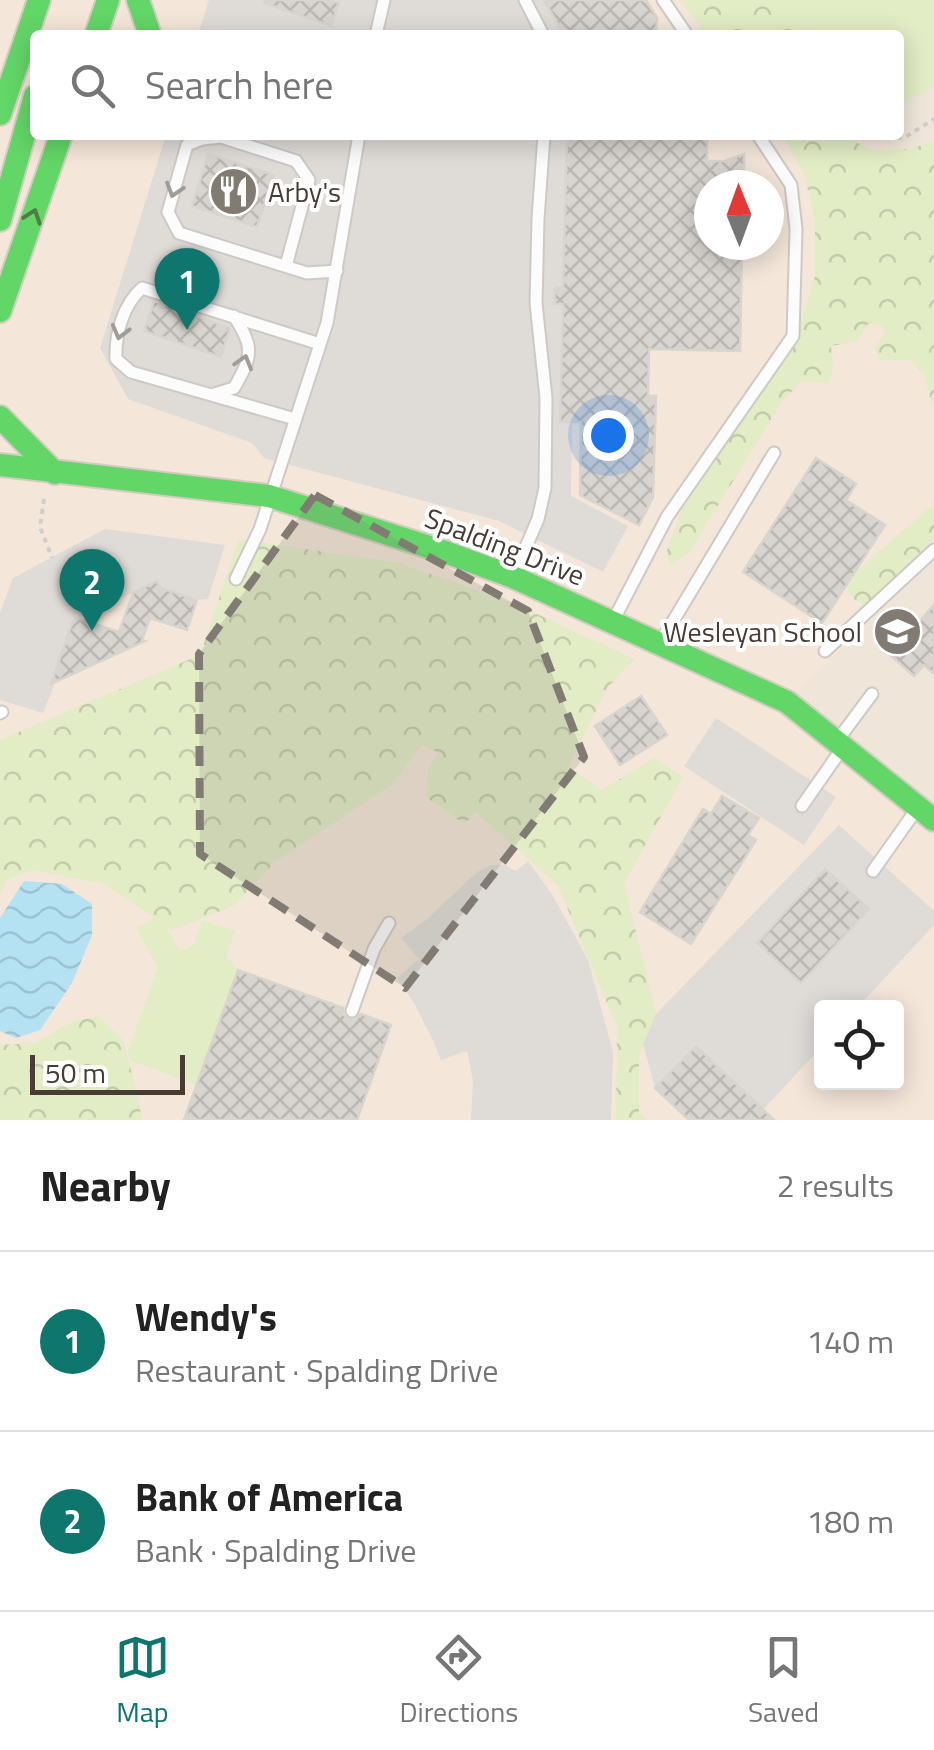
<!DOCTYPE html>
<meta charset="utf-8">
<style>
body{margin:0;font-family:"Titillium Web",sans-serif;background:#f2f2f2;color:#222}
.controls{position:absolute;right:30px;bottom:30px;display:grid;overflow:hidden;border-radius:10px;box-shadow:0 5px 25px #0003}
.controls button{width:90px;height:90px;display:grid;place-items:center;padding:0;border:0;border-bottom:2px solid #e0e0e0;background:#fff;color:#222;font:50px sans-serif}
.compass{position:absolute;left:694px;top:170px;width:90px;height:90px;border-radius:50%;background:#fff;box-shadow:0 5px 25px #0003;rotate:359deg}
.scale{position:absolute;left:30px;bottom:25px;width:155px;box-sizing:border-box;padding-left:10px;border:5px solid #473d34;border-top:0;font-size:28px;line-height:35px;white-space:nowrap;color:#473d34;-webkit-text-stroke:8px #fff;paint-order:stroke}
.you{position:absolute;left:608px;top:435px;width:35px;height:35px;margin:-25px;border:8px solid #fff;border-radius:50%;background:#1a73e8;box-shadow:0 0 0 15px #1a73e833}
.badge{display:grid;place-items:center;width:65px;height:65px;border-radius:50%;background:#0f766e;color:#fff;font-size:32px;font-weight:700}
.pin{position:absolute;translate:-50% -82px;filter:drop-shadow(0 2px 5px #0008)}
.pin::after{content:'';position:absolute;top:52px;width:35px;height:30px;background:inherit;clip-path:polygon(0 0,100% 0,50% 100%)}
.list{margin:0;padding:0;list-style:none}
h2{display:flex;justify-content:space-between;align-items:center;height:130px;margin:0;padding:0 40px;font-size:42px}
h2 small{font-size:32px;font-weight:400;color:#767676}
.list li{display:grid;grid-template-columns:65px 1fr auto;gap:30px;align-items:center;box-sizing:border-box;height:180px;padding:0 40px;border-top:2px solid #e0e0e0}
.list b{display:block;font-size:38px;white-space:nowrap}
.list p{margin:0;font-size:32px;white-space:nowrap;color:#767676}
.list em{font-size:32px;font-style:normal;color:#767676}
.icon{flex:none;width:55px;height:55px;fill:none;stroke:currentColor;stroke-width:2;stroke-linecap:round;stroke-linejoin:round}
.map{position:relative;flex:none;width:934px;height:1120px;overflow:hidden}
.search{position:absolute;background:#fff;box-shadow:0 5px 25px #0003;left:30px;right:30px;top:30px;height:110px;display:flex;align-items:center;gap:25px;box-sizing:border-box;padding:0 35px;border-radius:10px;color:#767676;font-size:38px}
.sheet{height:490px;background:#fff}
nav{display:flex;justify-content:space-around;align-items:center;box-sizing:border-box;height:140px;border-top:2px solid #e0e0e0;background:#fff;font-size:28px;color:#767676}
nav a{display:grid;justify-items:center;gap:5px}
nav .on{color:#0f766e}
.map>svg:first-child{display:block}
</style>
<div class="map">
<svg width="934" height="1120" viewBox="0 0 934 1120">
<defs>
<pattern id="forest-crowns" width="20" height="18" patternUnits="userSpaceOnUse" patternTransform="scale(2.5)"><rect width="20" height="18" fill="#e2ecc5"/><path d="M2 6a3 3 0 1 1 6 0M12 15a3 3 0 1 1 6 0" fill="none" stroke="#c3cbaa"/></pattern>
<pattern id="water-waves" width="16" height="10" patternUnits="userSpaceOnUse" patternTransform="scale(2.5)"><rect width="16" height="10" fill="#b4e2f2"/><path d="M0 5q4-4 8 0t8 0" fill="none" stroke="#9cc3d0"/></pattern>
<pattern id="building-cross-hatch" width="8" height="8" patternUnits="userSpaceOnUse" patternTransform="scale(2.5)"><rect width="8" height="8" fill="#d8d4cf"/><path d="M0 0l8 8M0 8l8-8" fill="none" stroke="#bbb7b2"/></pattern>
</defs>
<rect width="100%" height="100%" fill="#f0ede8"/>
<!-- commercial -->
<path fill="#f4e6d9" fill-rule="evenodd" d="M0 0H792L816 35H35V135H882L934 213V560L787 702 934 811V1120H0ZM709 185H769V245H709ZM822 1008H896V1082H822Z"/>
<!-- education -->
<path fill="#efe6d9" d="M792 0H934V213L882 135H899V35H816Z
M934 560V822L787 702Z"/>
<!-- green -->
<path fill="#e2ecc5" d="M792 0H934V87L899 105V35H816Z
M159 915 180 950 193 946 202 920 235 931 226 956 238 970 197 1085 129 1060 128 1051 158 967 136 928Z"/>
<!-- forest -->
<path fill="url(#forest-crowns)" d="M680 0H792L816 35H706Z
M783 135H844L870 150 910 149 934 141V410L924 375 911 360H880L874 347 886 333 879 323 868 324 857 341 831 346 833 369 828 384 802 380 781 403 690 551 671 565 666 553 682 510 795 342 815 276V220L805 178Z
M934 502V539L864 606 850 596 846 582C874 553 906 531 934 502Z
M239 539 399 563 511 602 634 659 607 688 568 767 602 790 654 758 683 777 624 883 656 1014 639 1054V1113L647 1120H616L617 1027 558 886 476 812 464 824 426 797 428 770 438 753 423 744 391 785 275 862 235 905 173 930 102 883 32 870 7 880 0 895V740L200 655Z
M98 1016 123 1040 138 1096 142 1120H0V1045L35 1043 74 1021Z"/>
<!-- parking -->
<path fill="#dfdcd8" d="M209 0H555L572 35H198Z
M166 135H577L571 496 628 526 603 572 499 521 264 458 252 443 128 399 100 348Z
M105 529 225 545 208 599 197 600 161 588 156 582 75 619 72 623 54 675 56 681 43 713 0 700V613L13 578Z
M716 718 836 797 804 845 684 766Z
M839 825 934 911V925L858 1007 822 1008 821 1047 763 1110 655 1088 643 1044 656 1014Z
M528 861 553 896 588 960 613 1052 611 1120H471L473 1081 467 1051 441 1060 433 1040 414 1003 397 978 419 959 401 938 426 920 477 872 491 865H505L516 871Z"/>
<!-- water -->
<path fill="url(#water-waves)" d="M24 881 62 884 92 904V935L72 983 40 1030 16 1038 0 1031V918Z"/>
<!-- building -->
<path fill="url(#building-cross-hatch)" stroke="#d9d4ce" stroke-width="2.5" d="M265 0H329L339 3 331 26 264 3Z
M544 0H646L657 18 656 35H564Z
M567 135H707V161H725L744 154V185H709V245H742L740 351 649 349 648 396H656L653 497 639 525 580 495 581 422H560L563 304H554L555 287H563Z
M208 154 274 175 257 227 192 206Z
M154 301 230 328 221 357 144 331Z
M816 458 856 484 846 500 885 525 822 623 743 572Z
M156 581 161 588 197 600 187 630 150 618 142 640 145 641 51 684 72 623 75 619H80L119 632 133 593Z
M934 605V674L924 665 914 676 890 655Z
M641 696 667 735 620 765 595 726Z
M722 796 759 818 748 835 756 840 691 944 640 912 703 809 711 814Z
M825 869 869 909 801 983 757 943Z
M238 970 343 1008V1014L348 1019 355 1020 361 1014 391 1025 357 1120H184Z
M696 1046 774 1120H689L655 1088Z"/>
<g fill="none" stroke-linecap="round" stroke-linejoin="round">
<defs>
<path id="lane" d="M525 0 543 35
M663 0 687 35
M376 35 384 0
M286 266 309 180 296 161 221 137 202 139 187 145 168 212 179 233 307 273 337 271
M211 395 234 388C253 355 254 348 234 316
M295 419 131 372 116 359C115 334 123 305 142 288L320 344
M513 577 538 519 545 488 546 398 536 303 538 219 544 135
M236 579 260 529 327 323 359 135
M613 621 667 517 793 336 796 229 791 185 758 135
M660 643 774 453
M825 651 934 550
M0 713 2 712
M837 741 872 694
M802 806 841 750
M873 871 916 810
M352 1011 374 949 389 923"/>
<path id="fast" d="M138 0 150 35
M96 35 108 0
M0 114 39 0
M0 220 35 96
M0 311 61 135
M0 417 55 473
M0 465 269 496 448 553 513 577 787 702 934 820"/>
</defs>
<!-- lane casing -->
<use href="#lane" stroke="#cdc9c4" stroke-width="15"/>
<!-- fast casing -->
<use href="#fast" stroke="#d3ccc1" stroke-width="26"/>
<!-- path -->
<path stroke="#d1cdc9" stroke-width="4" stroke-dasharray="5 5" stroke-linecap="butt" d="M867 135 904 138 934 119
M44 499 40 527 52 558"/>
<!-- lane -->
<use href="#lane" stroke="#fdfcfc" stroke-width="11"/>
<!-- fast -->
<use href="#fast" stroke="#63d668" stroke-width="22"/>
</g>
<!-- one-way arrows -->
<defs><path id="oneway-chevron" d="M-2-3.5L2.5 0L-2 3.5" fill="none" stroke-width="1.6" stroke-linecap="round" stroke-linejoin="round" transform="scale(2.5)"/></defs>
<g stroke="#a29c98">
<use href="#oneway-chevron" transform="translate(174 190) rotate(107)"/>
<use href="#oneway-chevron" transform="translate(120 332) rotate(105)"/>
<use href="#oneway-chevron" transform="translate(244 362) rotate(-74)"/>
</g>
<use stroke="#527a49" href="#oneway-chevron" transform="translate(33 216) rotate(-71)"/>
<!-- marked area -->
<path fill="#827b73" fill-opacity="0.2" stroke="#827b73" stroke-width="8" stroke-dasharray="20 12" stroke-linejoin="round" d="M315 495 528 611 584 757 405 988 200 854 199 654Z"/>
<!-- icons -->
<defs>
<symbol id="restaurant-disc" viewBox="-11 -11 22 22"><circle r="9.5" fill="#827b73" stroke="#fff"/><path d="M-5-6h1v4h1v-4h1v4h1v-4h1v5L-1.5 .5V6h-2V.5L-5-1ZM5-6V6H3V1.5H1.5Q1.5-4 5-6Z" fill="#fff"/></symbol>
<symbol id="school-disc" viewBox="-11 -11 22 22"><circle r="9.5" fill="#827b73" stroke="#fff"/><path d="M0-5L7-2L0 1L-7-2ZM-4 1L0 2.5L4 1V4Q0 6-4 4Z" fill="#fff"/></symbol>
</defs>
<g fill-rule="evenodd">
<use href="#restaurant-disc" x="206" y="164" width="55" height="55"/>
<use href="#school-disc" x="870" y="604" width="55" height="55"/>
</g>
<g text-anchor="middle" dominant-baseline="central" stroke-width="8" stroke-linejoin="round" paint-order="stroke">
<!-- poi labels -->
<g font-size="28" fill="#473d34" stroke="#fff" text-anchor="start">
<text x="268" y="191">Arby's</text>
<text x="862" y="631" text-anchor="end">Wesleyan School</text>
</g>
<!-- street labels -->
<g font-size="28" fill="#473d34" stroke="#fff">
<text transform="translate(505 546) rotate(21)">Spalding Drive</text>
</g>
</g>
</svg>
<div class="controls">
<button><svg class="icon" aria-label="locate" viewBox="0 0 24 24"><circle cx="12" cy="12" r="6"/><path d="M12 2v4M12 18v4M2 12h4M18 12h4"/></svg></button>
</div>
<svg class="compass" viewBox="-18 -18 36 36"><path d="M0-13l5 13h-10z" fill="#e53935"/><path d="M0 13l5-13h-10z" fill="#767676"/></svg>
<div class="scale">50 m</div>
<div class="you"></div>
<div class="pin badge" style="left:187px;top:330px">1</div>
<div class="pin badge" style="left:92px;top:631px">2</div>
<div class="search"><svg class="icon" aria-label="search" viewBox="0 0 24 24"><circle cx="10" cy="10" r="6"/><path d="M15 15l6 6"/></svg>Search here</div>
</div>
<section class="sheet">
<h2>Nearby<small>2 results</small></h2>
<ul class="list">
<li><span class="badge">1</span><div><b>Wendy's</b><p>Restaurant · Spalding Drive</p></div><em>140 m</em></li>
<li><span class="badge">2</span><div><b>Bank of America</b><p>Bank · Spalding Drive</p></div><em>180 m</em></li>
</ul>
</section>
<nav>
<a class="on"><svg class="icon" aria-label="map" viewBox="0 0 24 24"><path d="M3 6l6-2 6 2 6-2v14l-6 2-6-2-6 2zM9 4v14M15 6v14"/></svg>Map</a>
<a><svg class="icon" aria-label="directions" viewBox="0 0 24 24"><path d="M12 3l9 9-9 9-9-9zM9 14v-3h6M13 9l2 2-2 2"/></svg>Directions</a>
<a><svg class="icon" aria-label="saved" viewBox="0 0 24 24"><path d="M7 4h10v16l-5-4-5 4z"/></svg>Saved</a>
</nav>
